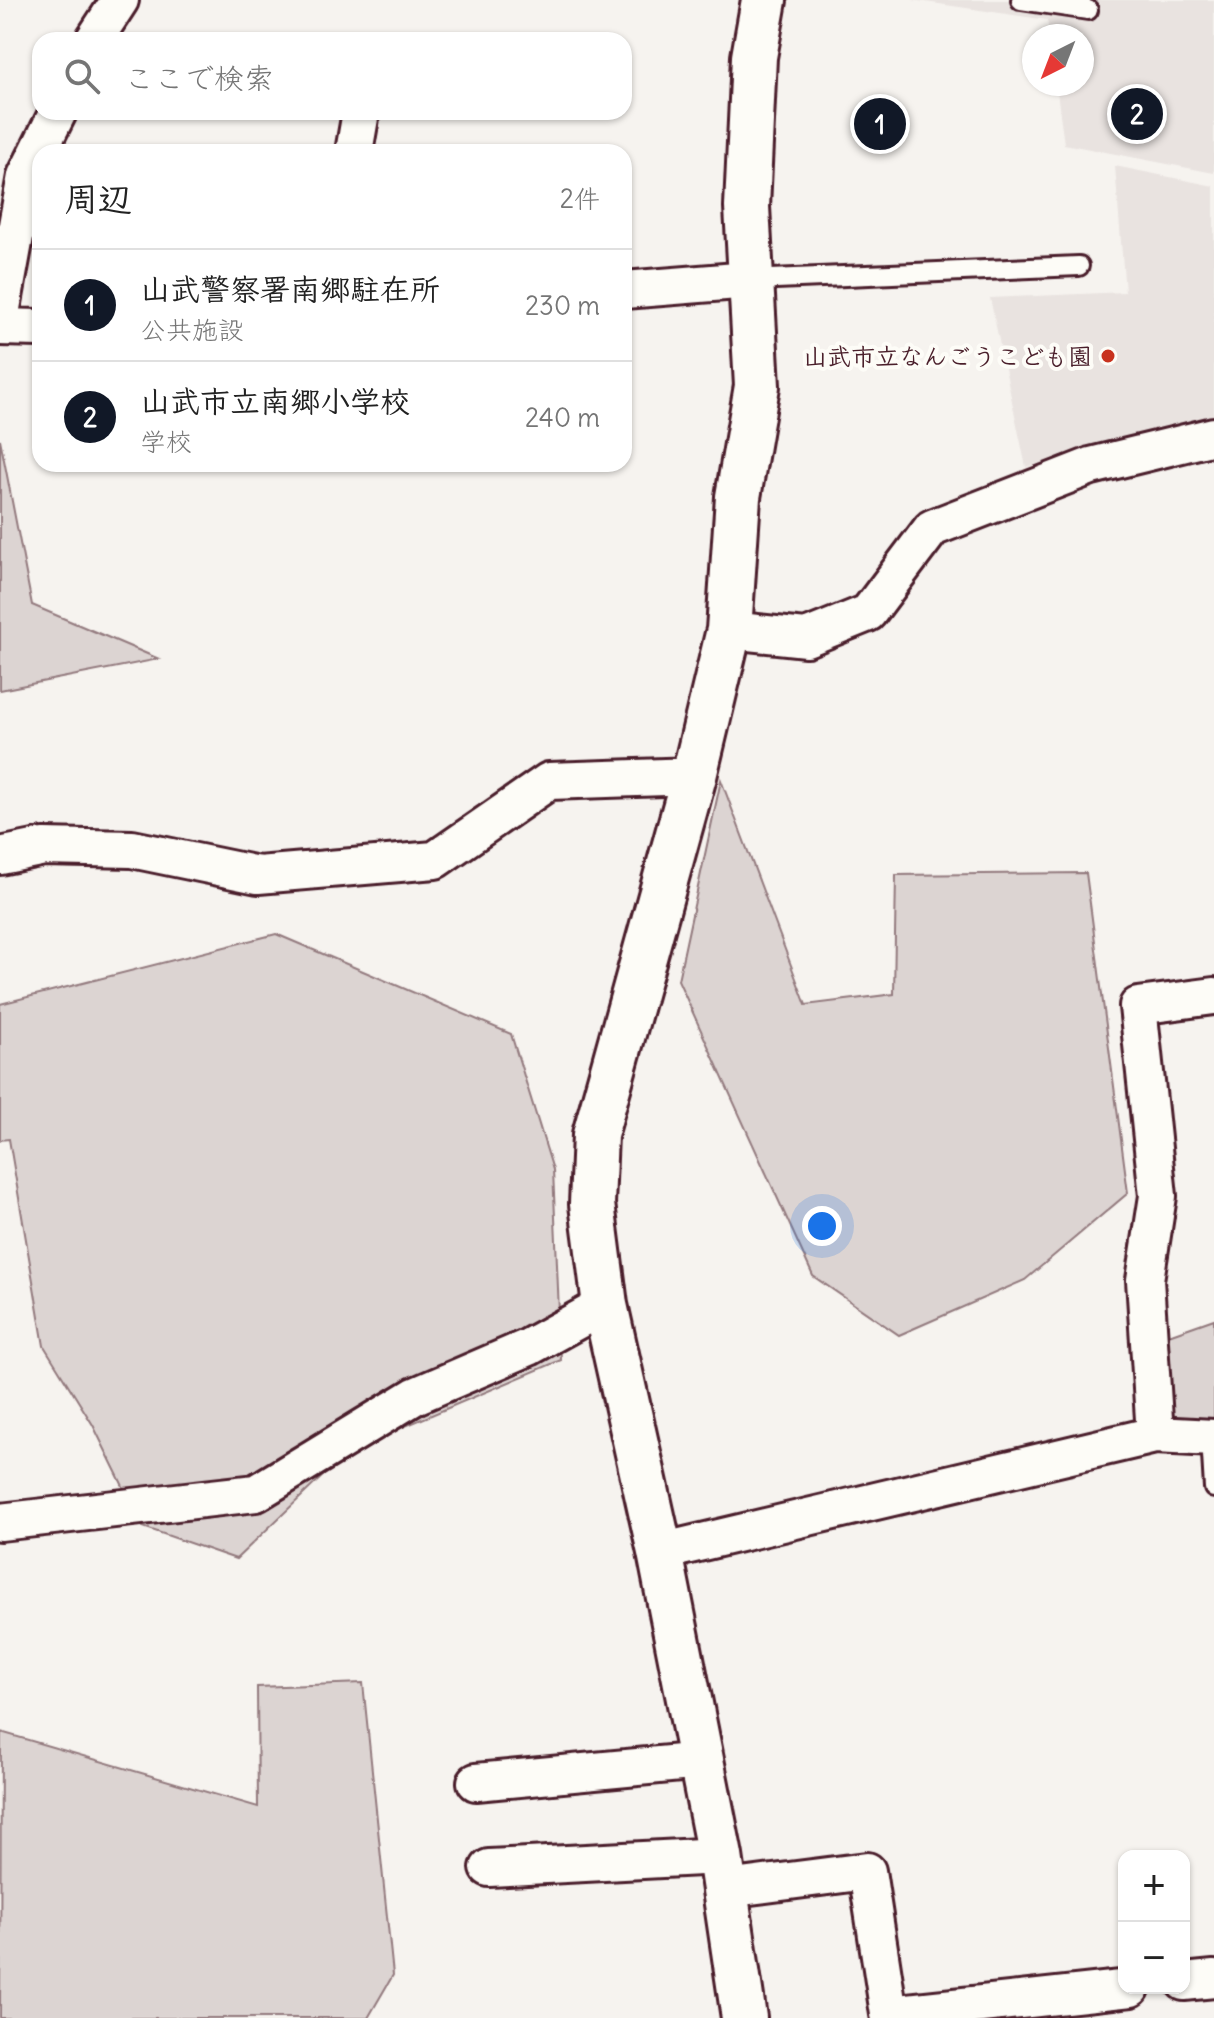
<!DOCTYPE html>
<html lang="ja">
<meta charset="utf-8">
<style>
body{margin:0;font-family:Delius,"Klee One",sans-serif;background:#f6f6f6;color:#222}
.controls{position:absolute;right:24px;bottom:24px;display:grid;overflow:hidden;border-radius:16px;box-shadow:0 2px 6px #0004}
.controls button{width:72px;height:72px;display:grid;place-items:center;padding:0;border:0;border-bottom:2px solid #e0e0e0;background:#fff;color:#222;font:40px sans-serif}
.compass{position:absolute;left:1022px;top:24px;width:72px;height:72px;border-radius:50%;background:#fff;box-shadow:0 2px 6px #0004;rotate:222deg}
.you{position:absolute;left:822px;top:1226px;width:28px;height:28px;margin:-20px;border:6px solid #fff;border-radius:50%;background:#1a73e8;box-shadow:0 0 0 12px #1a73e833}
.badge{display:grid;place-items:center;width:52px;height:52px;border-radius:50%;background:#111827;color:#fff;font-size:26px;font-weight:700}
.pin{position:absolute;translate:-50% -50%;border:4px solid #fff;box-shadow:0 2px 8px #0006}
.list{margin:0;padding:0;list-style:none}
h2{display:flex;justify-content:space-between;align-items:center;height:104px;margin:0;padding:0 32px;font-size:34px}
h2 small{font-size:26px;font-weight:400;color:#767676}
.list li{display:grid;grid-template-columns:52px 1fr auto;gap:24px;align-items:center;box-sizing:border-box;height:112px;padding:0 32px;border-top:2px solid #e0e0e0}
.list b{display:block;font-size:30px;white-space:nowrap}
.list p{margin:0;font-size:26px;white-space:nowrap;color:#767676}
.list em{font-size:26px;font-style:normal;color:#767676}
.icon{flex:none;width:44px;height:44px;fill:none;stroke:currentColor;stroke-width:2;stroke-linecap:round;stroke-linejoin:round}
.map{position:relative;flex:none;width:1214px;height:2018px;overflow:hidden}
.search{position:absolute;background:#fff;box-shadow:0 2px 6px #0004;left:32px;top:32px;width:600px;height:88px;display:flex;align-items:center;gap:20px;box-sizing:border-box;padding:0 28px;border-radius:24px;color:#767676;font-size:30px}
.panel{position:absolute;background:#fff;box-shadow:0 2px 6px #0004;left:32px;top:144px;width:600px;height:328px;border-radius:24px}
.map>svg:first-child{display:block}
</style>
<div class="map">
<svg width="1214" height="2018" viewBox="0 0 1214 2018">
<rect width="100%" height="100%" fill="#f6f3ef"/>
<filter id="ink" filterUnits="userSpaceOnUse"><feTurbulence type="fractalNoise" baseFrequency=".0125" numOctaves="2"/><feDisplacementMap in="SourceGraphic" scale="16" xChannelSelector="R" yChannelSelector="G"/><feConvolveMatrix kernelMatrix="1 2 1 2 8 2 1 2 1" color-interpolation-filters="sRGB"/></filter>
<g filter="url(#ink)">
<!-- built -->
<path fill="#e9e3e0" d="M912 0H1214V173L1064 144 1056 84H1082V36H1050L1047 20Z
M1115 166 1214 186V415L1026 467 990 298 1125 292Z"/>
<!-- green -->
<path fill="#dcd4d2" stroke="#937a7e" stroke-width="2" d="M0 439 32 605 159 659 0 690Z
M721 780 806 1005 894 994 896 875 1086 873 1128 1193 1025 1280 899 1335 813 1276 678 980Z
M276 934 511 1034 553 1170 561 1360 351 1449 236 1559 143 1527 93 1425 44 1346 9 1139 0 1140V1004Z
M1214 1319V1428L1167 1425 1160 1338Z
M363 1683 393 1975 368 2018H0L1 1732 258 1807 257 1687Z"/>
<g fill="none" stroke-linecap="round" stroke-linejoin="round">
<defs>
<path id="lane" d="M1021 0 1088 10
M750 280 1079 266
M1211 1438 1214 1488"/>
<path id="street" d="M94 40 120 0
M354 152 361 112
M624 290 750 280
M0 319 26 176 58 112
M0 327 40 328
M729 630 806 638 868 613 932 528 1091 466 1214 436
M0 856 44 847 132 849 258 875 435 860 549 781 694 776
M1155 1435 1145 1280 1158 1196 1138 1006 1214 996
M0 1522 256 1493 415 1396 529 1347 605 1305
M660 1552 1155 1435 1214 1438
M476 1782 702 1761
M489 1868 720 1856
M726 1889 867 1871 889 2014 1131 1988
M1184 1982 1214 1979"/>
<path id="secondary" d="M744 2018 720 1856 660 1552 605 1305 592 1204 595 1135 694 776 729 630 738 497 757 386 747 207 754 57 764 0"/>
</defs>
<!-- lane casing -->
<use href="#lane" stroke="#4a1f2b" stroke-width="24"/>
<!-- street casing -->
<use href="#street" stroke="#4a1f2b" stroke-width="42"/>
<!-- secondary casing -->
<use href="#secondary" stroke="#4a1f2b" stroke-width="50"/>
<!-- lane -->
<use href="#lane" stroke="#fdfcf7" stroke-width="18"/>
<!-- street -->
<use href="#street" stroke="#fdfcf7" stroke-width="36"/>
<!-- secondary -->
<use href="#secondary" stroke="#fdfcf7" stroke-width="44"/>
</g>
</g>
<!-- markers -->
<circle fill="#c8321e" stroke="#fdfcf7" stroke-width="3" cx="1108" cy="356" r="8"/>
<g text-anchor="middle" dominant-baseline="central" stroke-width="8" stroke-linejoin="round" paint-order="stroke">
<!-- poi labels -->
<g font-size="24" font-weight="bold" fill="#4a1f2b" stroke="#fdfcf7" text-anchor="end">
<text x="1092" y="356">山武市立なんごうこども園</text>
</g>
</g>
</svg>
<div class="controls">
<button>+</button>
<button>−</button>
</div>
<svg class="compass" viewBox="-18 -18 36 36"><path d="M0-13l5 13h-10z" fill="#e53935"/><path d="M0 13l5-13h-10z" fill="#767676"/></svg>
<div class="you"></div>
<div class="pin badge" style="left:880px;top:124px">1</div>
<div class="pin badge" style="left:1137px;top:114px">2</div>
<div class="search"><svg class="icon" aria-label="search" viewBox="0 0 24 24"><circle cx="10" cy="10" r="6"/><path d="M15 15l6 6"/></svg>ここで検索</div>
<section class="panel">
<h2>周辺<small>2件</small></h2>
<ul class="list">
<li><span class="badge">1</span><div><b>山武警察署南郷駐在所</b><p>公共施設</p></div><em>230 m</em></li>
<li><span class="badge">2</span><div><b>山武市立南郷小学校</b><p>学校</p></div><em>240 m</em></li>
</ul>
</section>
</div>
